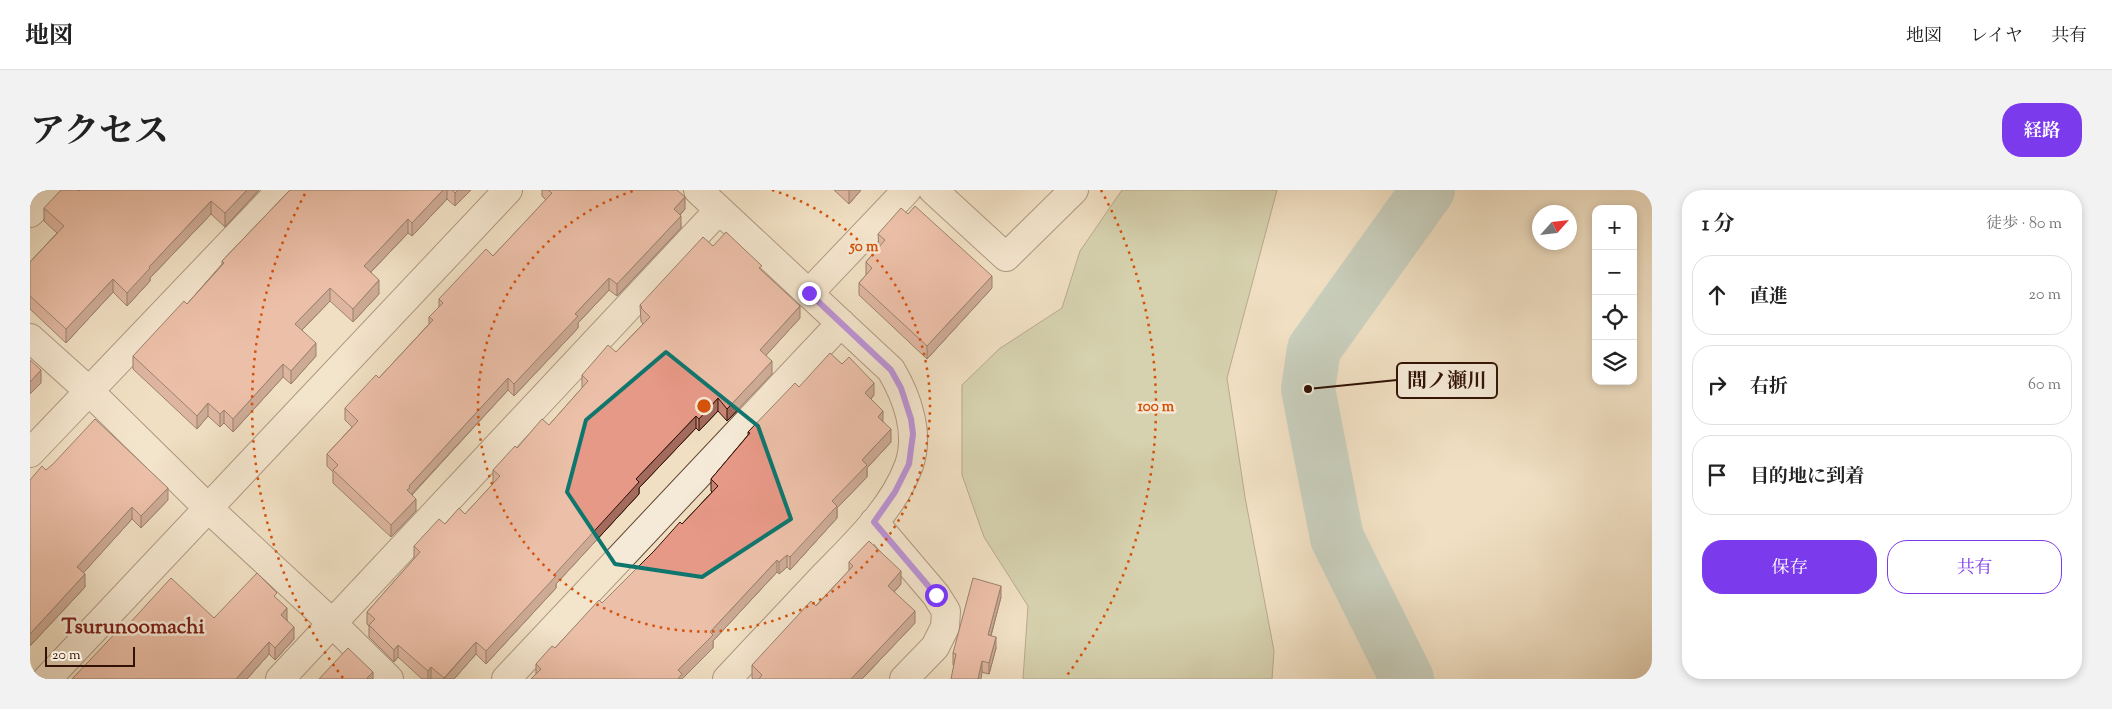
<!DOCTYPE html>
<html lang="ja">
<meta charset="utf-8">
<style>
body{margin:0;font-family:"Sorts Mill Goudy","Noto Serif JP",serif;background:#f2f2f2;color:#222}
.controls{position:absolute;right:15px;top:15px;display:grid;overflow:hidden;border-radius:10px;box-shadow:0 2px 8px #0003}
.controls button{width:45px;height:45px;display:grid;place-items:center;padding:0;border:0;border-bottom:1px solid #e0e0e0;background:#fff;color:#222;font:25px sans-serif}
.compass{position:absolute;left:1502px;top:15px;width:45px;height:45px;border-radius:50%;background:#fff;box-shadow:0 2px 8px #0003;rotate:63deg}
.scale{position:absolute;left:15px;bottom:12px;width:90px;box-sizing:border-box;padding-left:5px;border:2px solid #311205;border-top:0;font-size:14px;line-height:18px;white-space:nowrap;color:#311205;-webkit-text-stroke:4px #f5ead7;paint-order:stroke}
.stop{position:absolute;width:15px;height:15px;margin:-11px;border:4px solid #7c3aed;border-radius:50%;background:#fff}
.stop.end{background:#7c3aed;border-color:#fff;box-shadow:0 1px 5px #0008}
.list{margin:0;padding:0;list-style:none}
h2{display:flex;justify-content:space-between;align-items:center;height:65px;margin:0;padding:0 20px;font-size:21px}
h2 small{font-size:16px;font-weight:400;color:#767676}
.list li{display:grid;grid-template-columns:32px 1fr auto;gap:15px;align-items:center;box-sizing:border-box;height:80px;margin:0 10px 10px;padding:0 10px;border:1px solid #e0e0e0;border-radius:20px}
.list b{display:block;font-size:19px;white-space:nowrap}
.list em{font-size:16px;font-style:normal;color:#767676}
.actions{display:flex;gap:10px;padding:15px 20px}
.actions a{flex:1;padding:11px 0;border:1px solid #7c3aed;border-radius:20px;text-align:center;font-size:18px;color:#7c3aed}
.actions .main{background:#7c3aed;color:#fff}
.icon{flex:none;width:28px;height:28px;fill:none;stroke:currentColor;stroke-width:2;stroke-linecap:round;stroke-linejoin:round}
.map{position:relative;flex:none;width:1622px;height:489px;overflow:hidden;border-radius:20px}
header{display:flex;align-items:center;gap:30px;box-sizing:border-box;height:70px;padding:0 25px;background:#fff;border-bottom:1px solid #e0e0e0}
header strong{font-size:24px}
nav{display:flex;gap:28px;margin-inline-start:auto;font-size:18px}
.intro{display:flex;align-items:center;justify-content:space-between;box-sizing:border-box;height:120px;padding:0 30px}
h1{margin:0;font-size:35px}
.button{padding:12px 22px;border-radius:20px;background:#7c3aed;color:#fff;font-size:18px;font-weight:700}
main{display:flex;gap:30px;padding:0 30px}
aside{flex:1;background:#fff;border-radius:20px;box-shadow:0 2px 8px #0003}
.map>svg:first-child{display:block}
</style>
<header>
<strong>地図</strong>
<nav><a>地図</a><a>レイヤ</a><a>共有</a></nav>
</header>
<div class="intro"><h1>アクセス</h1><a class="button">経路</a></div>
<main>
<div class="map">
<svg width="1622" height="489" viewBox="0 0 1622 489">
<rect width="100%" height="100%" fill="#f0dfc2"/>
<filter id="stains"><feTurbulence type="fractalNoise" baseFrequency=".004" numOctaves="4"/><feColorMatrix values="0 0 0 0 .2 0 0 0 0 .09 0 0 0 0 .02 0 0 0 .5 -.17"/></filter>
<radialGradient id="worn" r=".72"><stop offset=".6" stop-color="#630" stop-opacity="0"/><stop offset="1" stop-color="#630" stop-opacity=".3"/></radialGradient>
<!-- green -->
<path fill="#b6c295" stroke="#746a4d" d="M1092 0H1247L1197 188 1215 307 1244 461 1242 489H993L998 416 954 347 932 285V195L969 159 1032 118 1050 61Z"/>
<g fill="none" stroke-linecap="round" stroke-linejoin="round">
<!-- river -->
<path stroke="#9abcb6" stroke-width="54" d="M1377 489 1307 348 1278 199 1284 159 1398 0"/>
<defs>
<path id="minor" d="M668 0 861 180C877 207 890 243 879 275 863 319 826 353 794 386 762 420 729 455 697 489
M903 0 976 67 1044 0
M0 23 22 0
M779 103 877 0
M0 148 59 201 178 318 302 433 359 489
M0 263 251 0
M844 332 906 405 916 421 915 437 905 457 874 489
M17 489 478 0
M250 489 689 20
M476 489 811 133"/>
</defs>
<!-- minor casing -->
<use href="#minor" stroke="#614534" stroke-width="30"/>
<!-- minor -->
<use href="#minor" stroke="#f5ead7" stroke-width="28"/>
</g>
<!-- wall -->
<path fill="#c78474" stroke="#311205" d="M229 0 195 37 181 24 120 88V91L97 116 83 102 36 153 0 119V72L27 43 14 31V18L49 1Z
M260 0H441L425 16 417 9 382 46 378 43 341 82 349 104 323 132 300 111 272 140 286 166 261 194 253 187 203 242 194 233 190 237 178 226 167 239 103 179V166L157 114 192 74V71Z
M512 0H647L655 19 650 25 651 38 587 106 579 100 548 133V138L484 206 478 200 382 305 386 321 361 347 303 293V282L297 276V264L322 237 315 230V218L349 188 399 134V127L409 117V109L463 66 516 10 512 6Z
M804 0H831L819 14Z
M848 44 962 98 897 169 829 105V93L836 85V72L849 57Z
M683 56 732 81 770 128 736 165 742 184 697 231 688 221 669 241 666 238 609 298V304L526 394V398L456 474 446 464 424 489H392L368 467 364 472 339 447V436L337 434V422L384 369V356L415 334 435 324 464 293 463 292V280L487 258 519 235 552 198V185L586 162 613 134 611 131 610 115Z
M769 197 844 205 841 209 853 232 861 252 837 278V287L807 318V328L760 380 757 377 749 384 747 382 683 451V458L652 489 506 484V474L525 458 572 413 652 334 682 302 681 301V289L718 245V242Z
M16 280 138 310 111 338 102 329 53 383 55 397 0 456V290Z
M819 372 871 394 864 402 885 433 832 489H723L722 488V475L786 416 819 381Z
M971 407 961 446 966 458 959 484 923 475V463Z
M247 409 257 430 264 449 245 470 239 464 217 489H42L98 435 184 428Z"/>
<!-- shaded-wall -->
<path fill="#a26b5e" stroke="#311205" d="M217 0H229L195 37V23Z
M413 0H417V9L382 46V33Z
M428 0H441L425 16V3Z
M820 0H831L819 14V1Z
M655 7V19L644 31V19Z
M181 11V24L120 88V91L97 116V103L119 77Z
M651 26V38L587 106V94Z
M378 29V43L334 89V76Z
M962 86V98L897 169V156Z
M579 88V100L548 133V138L484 206V194L545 124Z
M83 89V102L36 153V139Z
M349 90V104L323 132V119Z
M300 98V111L265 147V134Z
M770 116V128L730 172V160Z
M286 153V166L261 194V181Z
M742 171V184L697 231V219Z
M253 174V187L203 242V229Z
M11 180V193L0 204V192Z
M478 188V200L380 306 377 300 379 296Z
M844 193V205L835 215V203Z
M688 208V221L669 241V229Z
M178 213V226L167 239V226Z
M194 220V233L190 237V224Z
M853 221V234L848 227Z
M666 226V238L609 298V304L526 394V398L456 474V461L525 384 606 289Z
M861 239V252L837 278V287L807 318V328L760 380V367L832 270Z
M138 298V310L111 338V326Z
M386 309V321L361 347V335Z
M102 317V329L47 390V377Z
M757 365V377L749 384V372Z
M747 370V382L683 451V458L652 489H648V480L680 442Z
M871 381V394L858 408V396Z
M55 384V397L0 456V444Z
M971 396V407L958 456V445Z
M257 418V431L251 425Z
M885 421V433L832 489H821Z
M264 437V449L245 470V458Z
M966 447V458L959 484V473Z
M239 452V464L217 489H206Z
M446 452V464L424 489H414Z
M368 455V467L364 472V460Z
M952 471V482L951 489H948Z
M401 477V489H398V481Z
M343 482V489H337V488Z"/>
<!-- building -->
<path fill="#e79987" stroke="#311205" d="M31 0H48L49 1 50 0H217L195 23 181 11 119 77 120 78 97 103 83 89 36 139 0 106V72L34 36 14 18Z
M260 0H413L382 33 378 29 334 76 349 90 323 119 300 98 265 134 286 153 261 181 253 174 203 229 194 220 190 224 178 213 167 226 103 166 154 111 157 114 194 73 192 71Z
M422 0H428L425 3Z
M518 0H647L655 7 644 19 651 26 587 94 579 88 545 124 548 126 484 194 478 188 379 296 380 298 377 300 386 309 361 335 303 280 308 275 297 264 328 231 315 218 346 185 349 188 403 130 399 127 413 113 409 109 456 59 463 66 522 3Z
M885 16 962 86 897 156 829 93 842 78 836 72 855 50 848 44 871 18 878 24Z
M696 42 732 76 729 78 770 116 730 160 742 171 697 219 688 208 669 229 666 226 606 289 609 292 525 384 526 386 456 461 446 452 414 488 401 477 398 481 368 455 364 460 339 435 345 429 337 422 390 362 384 356 409 329 415 334 429 318 435 324 470 286 463 280 485 256 487 258 512 229 519 235 558 191 552 185 578 155 586 162 620 127 611 118 612 117 610 115 673 47 683 56Z
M800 163 812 174 819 167 844 193 835 203 853 221 848 227 861 239 832 270 837 275 802 311 807 316 760 367 757 365 749 372 747 370 680 442 683 445 648 480 652 484 648 489H501L511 479 506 474 522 456 525 458 569 410 572 413 624 361 650 332 652 334 688 296 681 289 720 243 718 242 765 193 769 197Z
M0 170 11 180 0 192Z
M65 229 138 298 111 326 102 317 47 377 55 384 0 444V290L12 276 16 280 23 274Z
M839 351 871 381 858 396 885 421 821 489H729L732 485 722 475 781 411 786 416 823 376 819 372Z
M227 383 247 403 244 406 257 418 251 425 264 437 245 458 239 452 206 489H42L95 433 98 435 141 388 184 428Z
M943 388 971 396 958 445 966 447 959 473 952 471 948 489H921L926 464 923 463Z
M318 458 343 482 337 488 338 489H289Z"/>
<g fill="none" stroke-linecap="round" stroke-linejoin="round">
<!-- route -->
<path stroke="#7c3aed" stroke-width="6" d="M779 103 861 180 871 198 881 229 883 244 879 274 865 302 844 332 906 405"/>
</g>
<!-- marked area -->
<path d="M0 0H1622V489H0ZM636 162 728 236 761 329 672 387 585 374 537 302 556 230Z" fill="#f0dfc2" fill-opacity=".55" fill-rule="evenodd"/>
<path fill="none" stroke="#0f766e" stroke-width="4" stroke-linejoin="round" d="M636 162 728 236 761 329 672 387 585 374 537 302 556 230Z"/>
<!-- distance rings -->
<g fill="none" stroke="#d6520b" stroke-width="2.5" stroke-dasharray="2.5 5">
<path d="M742 0A226 226 0 1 1 606 0"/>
<path d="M313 488A452 452 0 0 1 277 0M1071 0A452 452 0 0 1 1035 488"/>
</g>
<g text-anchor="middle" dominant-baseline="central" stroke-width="5" stroke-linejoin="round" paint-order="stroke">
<!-- quarter labels -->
<g font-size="21" font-weight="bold" fill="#7a1f14" stroke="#f5ead7">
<text x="103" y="438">Tsurunoomachi</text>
</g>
</g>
<circle cx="674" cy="216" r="8" fill="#d6520b" stroke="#f5ead7" stroke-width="2.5"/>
<g font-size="15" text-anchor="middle" font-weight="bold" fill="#d6520b" stroke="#f5ead7" stroke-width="5" stroke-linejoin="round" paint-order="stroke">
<text x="834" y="61">50 m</text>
<text x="1126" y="221">100 m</text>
</g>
<!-- callouts -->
<path fill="none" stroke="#311205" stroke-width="2" d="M1278 199L1367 190"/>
<circle fill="#311205" stroke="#f5ead7" stroke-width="2" cx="1278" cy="199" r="5"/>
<rect fill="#f5ead7" stroke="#311205" stroke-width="2" x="1367" y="173" width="100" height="35" rx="5"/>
<g font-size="20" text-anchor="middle" font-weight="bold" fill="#311205">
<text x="1417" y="197">間ノ瀬川</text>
</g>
<rect width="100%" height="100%" filter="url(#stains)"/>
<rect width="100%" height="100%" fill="url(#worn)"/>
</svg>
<div class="controls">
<button>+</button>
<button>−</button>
<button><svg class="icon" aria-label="locate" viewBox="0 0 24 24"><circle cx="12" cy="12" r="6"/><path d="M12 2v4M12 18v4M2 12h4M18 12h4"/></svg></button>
<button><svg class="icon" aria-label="layers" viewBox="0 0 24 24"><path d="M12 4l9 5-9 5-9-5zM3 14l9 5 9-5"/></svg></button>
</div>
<svg class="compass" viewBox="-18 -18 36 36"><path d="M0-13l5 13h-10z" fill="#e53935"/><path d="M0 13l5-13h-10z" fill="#767676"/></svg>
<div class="scale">20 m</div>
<div class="stop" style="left:906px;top:405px"></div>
<div class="stop end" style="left:779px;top:103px"></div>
</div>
<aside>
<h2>1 分<small>徒歩 · 80 m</small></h2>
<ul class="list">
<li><svg class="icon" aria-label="ahead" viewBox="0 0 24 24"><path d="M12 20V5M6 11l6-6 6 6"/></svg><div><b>直進</b></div><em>20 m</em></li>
<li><svg class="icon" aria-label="right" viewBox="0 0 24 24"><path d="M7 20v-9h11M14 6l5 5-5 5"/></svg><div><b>右折</b></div><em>60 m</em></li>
<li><svg class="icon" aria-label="arrive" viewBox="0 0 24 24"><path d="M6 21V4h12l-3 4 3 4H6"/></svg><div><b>目的地に到着</b></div></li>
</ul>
<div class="actions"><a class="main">保存</a><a>共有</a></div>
</aside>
</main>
